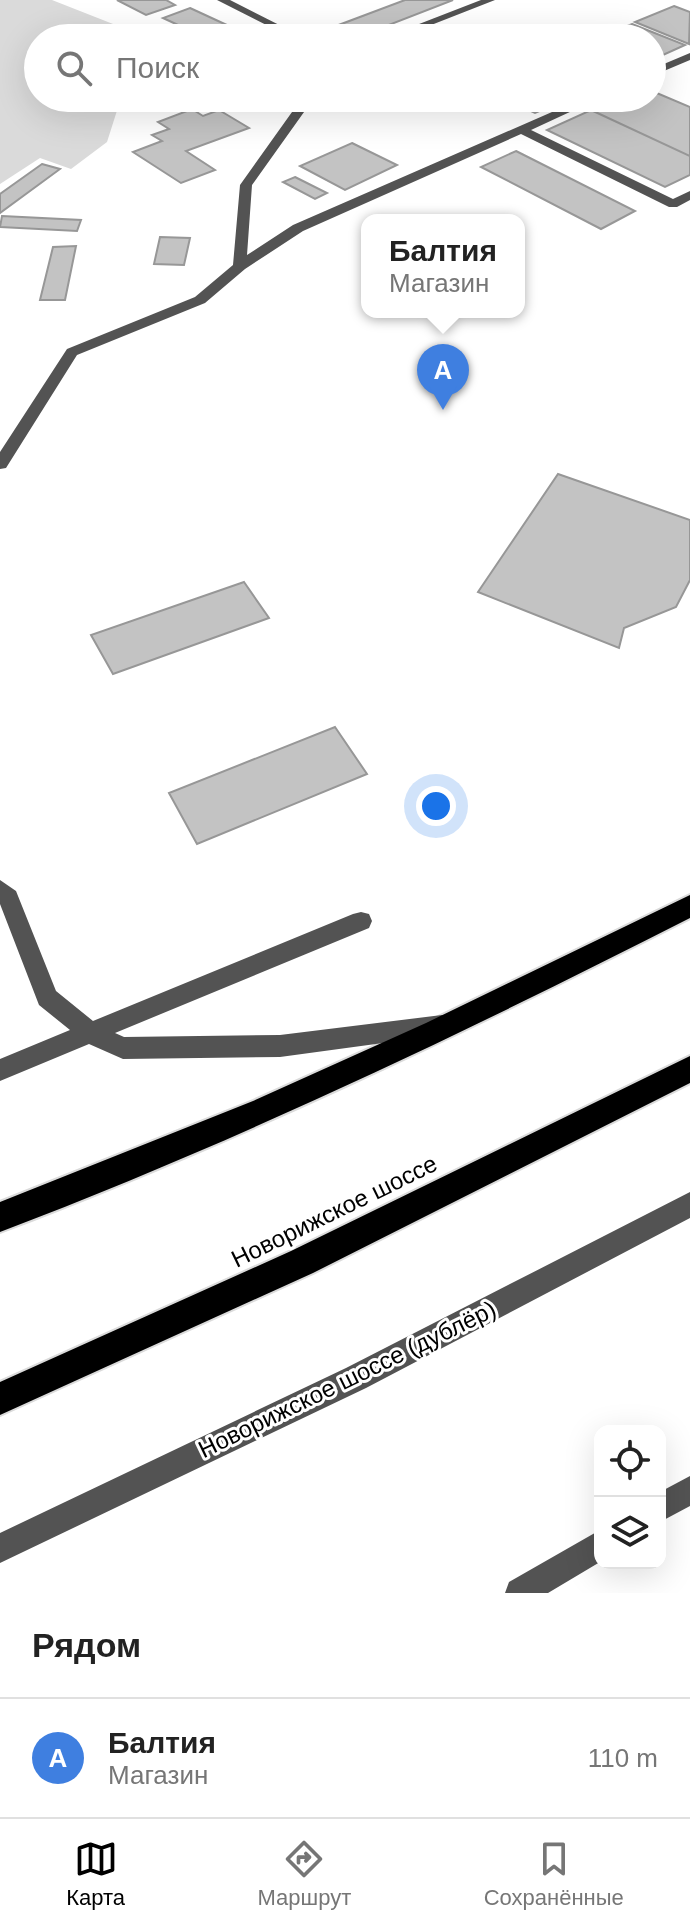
<!DOCTYPE html>
<html lang="ru">
<meta charset="utf-8">
<style>
body{margin:0;font-family:Helvetica,sans-serif;background:#f6f6f6;color:#222}
.controls{position:absolute;right:24px;bottom:24px;display:grid;overflow:hidden;border-radius:16px;box-shadow:0 8px 32px #0002}
.controls button{width:72px;height:72px;display:grid;place-items:center;padding:0;border:0;border-bottom:2px solid #e0e0e0;background:#fff;color:#222;font:40px sans-serif}
.you{position:absolute;left:436px;top:806px;width:28px;height:28px;margin:-20px;border:6px solid #fff;border-radius:50%;background:#1a73e8;box-shadow:0 0 0 12px #1a73e833}
.badge{display:grid;place-items:center;width:52px;height:52px;border-radius:50%;background:#000;color:#fff;font-size:26px;font-weight:700}
.pin{position:absolute;translate:-50% -66px;filter:drop-shadow(0 2px 4px #0008)}
.pin::after{content:'';position:absolute;top:42px;width:28px;height:24px;background:inherit;clip-path:polygon(0 0,100% 0,50% 100%)}
.popup{position:absolute;left:361px;top:214px;width:164px;height:104px;box-sizing:border-box;display:grid;place-content:center;border-radius:16px;background:#fff;filter:drop-shadow(0 2px 6px #0005);font-size:26px;white-space:nowrap;color:#767676}
.popup b{font-size:30px;color:#222}
.popup::after{content:'';position:absolute;left:50%;top:100%;margin-left:-16px;border:16px solid transparent;border-top-color:#fff}
.list{margin:0;padding:0;list-style:none}
h2{display:flex;justify-content:space-between;align-items:center;height:104px;margin:0;padding:0 32px;font-size:34px}
h2 small{font-size:26px;font-weight:400;color:#767676}
.list li{display:grid;grid-template-columns:52px 1fr auto;gap:24px;align-items:center;box-sizing:border-box;height:120px;padding:0 32px;border-top:2px solid #e0e0e0}
.list b{display:block;font-size:30px;white-space:nowrap}
.list p{margin:0;font-size:26px;white-space:nowrap;color:#767676}
.list em{font-size:26px;font-style:normal;color:#767676}
.icon{flex:none;width:44px;height:44px;fill:none;stroke:currentColor;stroke-width:2;stroke-linecap:round;stroke-linejoin:round}
.map{position:relative;flex:none;width:690px;height:1593px;overflow:hidden}
.search{position:absolute;background:#fff;box-shadow:0 8px 32px #0002;left:24px;right:24px;top:24px;height:88px;display:flex;align-items:center;gap:20px;box-sizing:border-box;padding:0 28px;border-radius:44px;color:#767676;font-size:30px}
.sheet{height:224px;background:#fff}
nav{display:flex;justify-content:space-around;align-items:center;box-sizing:border-box;height:112px;border-top:2px solid #e0e0e0;background:#fff;font-size:22px;color:#767676}
nav a{display:grid;justify-items:center;gap:4px}
nav .on{color:#000}
.map>svg:first-child{display:block}
</style>
<div class="map">
<svg width="690" height="1593" viewBox="0 0 690 1593">
<rect width="100%" height="100%" fill="#fff"/>
<!-- green -->
<path fill="#dadada" d="M0 0H52L141 35 140 38H38V98H121L107 142 71 169 40 158 0 184Z"/>
<!-- building -->
<path fill="#c3c3c3" stroke="#979797" stroke-width="2" d="M117 0H166L175 5 146 15Z
M405 0H453L358 37 336 26Z
M674 6 690 12 689 44 635 22Z
M190 8 255 38H206L163 18Z
M632 24 685 45 652 60V38H597Z
M652 91 690 107V156L591 110 618 98H652Z
M503 98H570L535 113Z
M192 109 203 116 219 110 249 128 186 151 215 170 181 183 133 152 162 141 152 135 169 129 158 122Z
M591 110 690 156V175L665 187 547 130Z
M352 143 397 165 345 190 300 166Z
M516 151 635 211 601 229 481 167Z
M42 164 60 169 0 213V194Z
M295 177 327 193 315 199 283 182Z
M2 216 81 220 77 231 0 227Z
M160 237 190 238 184 265 154 264Z
M76 246 65 300H40L53 247Z
M558 474 690 520V580L676 607 624 628 619 648 478 592Z
M244 582 269 618 113 674 91 635Z
M335 727 367 774 197 844 169 793Z"/>
<g fill="none" stroke-linecap="round" stroke-linejoin="round">
<defs>
<path id="highway" d="M690 895V918C464 1033 237 1142 0 1232V1202L253 1101 426 1023Z
M690 1056V1083L313 1273 0 1415V1382L291 1251Z"/>
</defs>
<!-- highway casing -->
<use href="#highway" stroke="#dbdbdb" stroke-width="4"/>
<!-- minor -->
<path fill="#535353" fill-rule="evenodd" d="M217 0H230L305 38H292Z
M481 0H495L398 38H383Z
M690 53V60L652 76V69Z
M302 98H314L252 185 247 255 293 225 584 98H600L531 130 673 199 690 191V200L677 207H669L521 134 303 231 245 269 205 303 77 355 6 468 0 469V452L67 349 195 297 233 265 240 185Z
M0 880 16 891 56 991 93 1021 353 914 361 912 369 914 372 921 369 928 115 1033 124 1037 280 1035 442 1015 450 1018 453 1025 450 1032 442 1035 280 1057 123 1059 89 1044 0 1081V1059L70 1030 39 1005 0 904Z
M690 1192V1218L366 1388 0 1563V1533L346 1368Z
M690 1476V1506L660 1522V1492Z
M600 1530V1562L548 1593H505L509 1582Z"/>
<!-- highway -->
<use href="#highway" fill="#000" fill-rule="evenodd"/>
</g>
<g text-anchor="middle" dominant-baseline="central" stroke-width="6" stroke-linejoin="round" paint-order="stroke">
<!-- near-street labels -->
<g font-size="24" fill="#000" stroke="#fff">
<text transform="translate(334 1211) rotate(-26)">Новорижское шоссе</text>
<text transform="translate(347 1379) rotate(-26)">Новорижское шоссе (дублёр)</text>
</g>
</g>
</svg>
<div class="controls">
<button><svg class="icon" aria-label="locate" viewBox="0 0 24 24"><circle cx="12" cy="12" r="6"/><path d="M12 2v4M12 18v4M2 12h4M18 12h4"/></svg></button>
<button><svg class="icon" aria-label="layers" viewBox="0 0 24 24"><path d="M12 4l9 5-9 5-9-5zM3 14l9 5 9-5"/></svg></button>
</div>
<div class="you"></div>
<div class="pin badge" style="left:443px;top:410px;background:#3f7fe0">A</div>
<div class="popup"><b>Балтия</b>Магазин</div>
<div class="search"><svg class="icon" aria-label="search" viewBox="0 0 24 24"><circle cx="10" cy="10" r="6"/><path d="M15 15l6 6"/></svg>Поиск</div>
</div>
<section class="sheet">
<h2>Рядом<small></small></h2>
<ul class="list">
<li><span class="badge" style="background:#3f7fe0">A</span><div><b>Балтия</b><p>Магазин</p></div><em>110 m</em></li>
</ul>
</section>
<nav>
<a class="on"><svg class="icon" aria-label="map" viewBox="0 0 24 24"><path d="M3 6l6-2 6 2 6-2v14l-6 2-6-2-6 2zM9 4v14M15 6v14"/></svg>Карта</a>
<a><svg class="icon" aria-label="directions" viewBox="0 0 24 24"><path d="M12 3l9 9-9 9-9-9zM9 14v-3h6M13 9l2 2-2 2"/></svg>Маршрут</a>
<a><svg class="icon" aria-label="saved" viewBox="0 0 24 24"><path d="M7 4h10v16l-5-4-5 4z"/></svg>Сохранённые</a>
</nav>
